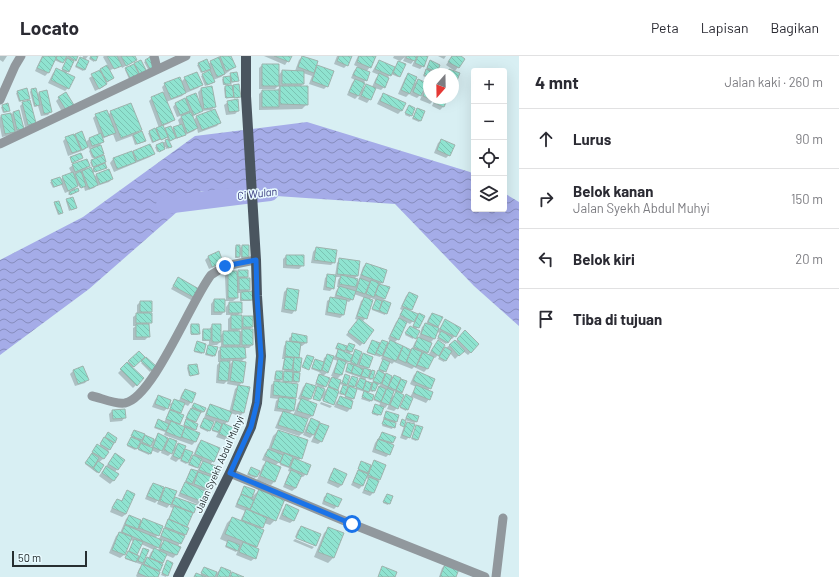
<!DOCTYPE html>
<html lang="id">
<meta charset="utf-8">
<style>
body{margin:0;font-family:Barlow,sans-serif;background:#f7f7f7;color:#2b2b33}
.controls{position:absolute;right:12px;top:12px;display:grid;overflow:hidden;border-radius:4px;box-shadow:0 4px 16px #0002}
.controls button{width:36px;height:36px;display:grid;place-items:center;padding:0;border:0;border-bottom:1px solid #e1e1e2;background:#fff;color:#2b2b33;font:20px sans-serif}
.compass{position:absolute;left:423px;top:12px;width:36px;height:36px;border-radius:50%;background:#fff;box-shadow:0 4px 16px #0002;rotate:200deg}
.scale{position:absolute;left:12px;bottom:10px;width:75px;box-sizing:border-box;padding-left:4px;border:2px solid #272f31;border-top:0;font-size:11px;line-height:14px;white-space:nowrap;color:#272f31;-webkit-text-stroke:3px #e9fbff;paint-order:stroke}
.stop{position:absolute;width:12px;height:12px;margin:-9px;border:3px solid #1a73e8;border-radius:50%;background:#fff}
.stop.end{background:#1a73e8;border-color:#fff;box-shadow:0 1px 4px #0008}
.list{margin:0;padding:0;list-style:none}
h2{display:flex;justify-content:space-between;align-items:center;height:52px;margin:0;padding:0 16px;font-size:17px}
h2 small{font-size:13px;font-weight:400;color:#7c7c81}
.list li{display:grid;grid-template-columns:26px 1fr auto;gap:12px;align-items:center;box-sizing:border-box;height:60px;padding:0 16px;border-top:1px solid #e1e1e2}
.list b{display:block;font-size:15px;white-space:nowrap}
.list p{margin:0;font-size:13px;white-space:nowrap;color:#7c7c81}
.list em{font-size:13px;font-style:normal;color:#7c7c81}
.icon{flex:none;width:22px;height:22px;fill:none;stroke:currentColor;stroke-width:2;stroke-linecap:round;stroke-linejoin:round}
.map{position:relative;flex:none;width:519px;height:521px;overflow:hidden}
header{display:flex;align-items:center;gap:24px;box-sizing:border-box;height:56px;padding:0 20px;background:#fff;border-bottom:1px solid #e1e1e2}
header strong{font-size:19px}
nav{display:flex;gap:22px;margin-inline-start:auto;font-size:14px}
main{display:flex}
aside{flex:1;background:#fff}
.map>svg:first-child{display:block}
</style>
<header>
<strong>Locato</strong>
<nav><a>Peta</a><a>Lapisan</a><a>Bagikan</a></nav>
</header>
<main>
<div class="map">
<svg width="519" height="521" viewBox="0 0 519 521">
<defs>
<pattern id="water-waves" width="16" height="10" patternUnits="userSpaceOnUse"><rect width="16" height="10" fill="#a5ace8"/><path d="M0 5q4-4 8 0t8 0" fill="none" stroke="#868cbd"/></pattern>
<pattern id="building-back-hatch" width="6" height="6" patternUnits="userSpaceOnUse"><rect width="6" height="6" fill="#8fe3d0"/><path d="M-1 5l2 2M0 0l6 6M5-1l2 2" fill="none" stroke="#7bc3b3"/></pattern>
</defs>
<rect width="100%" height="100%" fill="#d8eff3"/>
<!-- water -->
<path fill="url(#water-waves)" d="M307 66 470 116 474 119V153H504V137L519 146V270L474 230 395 148 201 135 89 233 0 299V204L83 161 195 80Z"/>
<!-- shadow -->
<path fill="#0003" fill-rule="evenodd" d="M0 0H7L3 6 0 4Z
M42 0H77L66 18 68 32 65 35 48 27 53 17 56 14 61 16 66 5 64 3 61 7 54 4 48 17 45 20 35 15Z
M83 0H88L85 4 84 14 83 15 75 11 79 3 80 2 82 3Z
M91 0H97L94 6 89 3Z
M104 0H134L136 4 122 12 121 9 118 12V10L109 15 111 23 105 26 106 28 103 31 95 35 89 22 108 10 103 1Z
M220 0H230L235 11 221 21 213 24V27L205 30 201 20 210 16 209 14 201 17 197 9 199 8H208Z
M264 0H291L285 9Z
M337 0H351L347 9 344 12 334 8Z
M358 0H374L370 11 366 16V24L363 27 361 35 366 29 372 31 376 22 379 19 372 16 376 9 379 6 395 12 400 5 393 2 394 0H427L423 10 420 13 412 10 415 3 411 8 403 5 405 1 399 6 400 20 398 21 391 18 387 22 384 31 381 34 375 32 370 43 367 47 358 43 361 37 355 43 347 39 352 27 355 24 351 22 354 15 358 11 354 9Z
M438 0H446L444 3Z
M452 0H459L464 3 455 15 446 9Z
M302 1 315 9 332 15 327 30 324 33 309 28 312 20 303 17V28L300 31 307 48 302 53 259 54V38L262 35H276L279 32V29L275 33H259V12L262 9 278 20 282 15H295L299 4Z
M149 3 153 13 149 15 144 6Z
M140 5 145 16 129 23 125 14Z
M430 5 439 9 435 18H429V23L423 20Z
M449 14 459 18 453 31V18H446Z
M231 18 238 25 230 27 227 30 238 29 240 41 238 42H225L224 32 227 29H223L222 23 230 21Z
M408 18 412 30 418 24 424 31 429 26V42H447L443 51 440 54 432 50 435 43 430 48 420 44 423 36 417 42 410 39 412 35 406 41 398 38 405 22Z
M185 22 201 29 198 32 186 37V36L182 40 166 46 173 63 170 67 163 70 164 74 170 71 172 74 180 70 178 64 183 59 177 61 173 51 176 47 184 44 187 41 200 48 198 36 201 33 215 51 211 54 201 55 192 61 194 64 196 61 220 66 217 70 198 77 197 72 194 75 176 83V82L168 86 170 91 169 92 166 93V91L157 96 155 91 168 84 167 81 152 87 148 77 159 72 149 45 152 42 164 37 162 31 165 28 181 26Z
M31 34 36 39 39 37 46 35 51 55 48 59 41 60 38 50 34 51 30 36Z
M18 36 28 42 19 46 16 37Z
M383 39 402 54 398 58 377 48 380 42Z
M59 42 73 49 62 56 56 45Z
M228 46 238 55 235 58 226 59 224 49Z
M23 47 35 67 31 70 25 71 20 50Z
M3 50 8 54 7 56 3 57 1 51Z
M409 51 414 53 410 61 405 59Z
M416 54 420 65 419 66 412 63Z
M111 56 141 73 135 79 144 86 135 89 132 80 116 86 113 78 102 83 103 85 100 89 103 97 102 99 92 102 89 95 93 91 89 93 88 90 84 94 68 100 63 85 66 82 81 76 85 87 89 83 99 79 93 62 96 59H108Z
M13 57 23 72 11 79 2 81 0 71V61L1 60H10Z
M442 84 449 99 446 102 434 97 438 87Z
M131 96 132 98 134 96 153 98 150 101 114 116 110 107 113 103Z
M103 100 106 111 92 117 94 121 97 118 112 123 109 126 97 130V129L94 132 85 135 84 131 80 132 78 129 72 136H76L69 139 68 138 72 134 65 137 61 128 53 132 50 126 60 124 63 121 72 118 69 112 73 109 89 110 83 116 91 115 96 110 92 111 90 106Z
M67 144 74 153 69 155 66 145Z
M55 147 62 156 61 158 58 159 54 148Z
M236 190 239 193 242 190 248 201 246 202H241V199L238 202H235V192Z
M316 192 334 206 331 209 311 207 313 196Z
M286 200 303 209 299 213 283 212V203Z
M208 201 222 206 219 209 209 213 205 204Z
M340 203 357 220 354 223 356 228 360 223H359L363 211 366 208 386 215 382 227 379 229 385 242 382 245 390 248 385 259 372 254 376 244 371 242 369 244 366 262 362 266 363 287 360 290 346 279 358 264 355 263 361 245 365 242 354 238 352 243 349 246 346 245 343 259 340 262 325 259 327 245 331 242 334 243 336 235 339 231H337L338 224 340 221H335L333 232 330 235 323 234 325 222 328 219 335 220 337 207Z
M239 215 247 221 245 223 249 234 246 237 252 244 250 245H240V237H237V242L233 245H224V256L221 259H211V248L214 244H226L225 220 229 216H237Z
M178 222 194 241 191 244 171 233Z
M287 233 295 254 292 258 281 256 284 236Z
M409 237 417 241 410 255 413 265 410 268 406 266 398 283 394 287 411 295 415 286 420 281H419L422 271 426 268 429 261 432 258 438 270 436 272 439 273 445 265 455 280 452 283 450 282 446 288 437 283 440 277 437 276 434 283 430 287 427 296 425 298 428 299 438 285V299L435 302 432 301 427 313 424 316 414 311 412 313 394 306 392 308 389 306 383 318 393 321 394 320 406 326 400 338 397 352 394 355 387 353 390 346 385 352 383 351 378 360 372 358 374 350H379L380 347 373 344 382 325 379 329 376 328 373 336 369 335 366 337 371 344 370 346 361 343 365 336 356 333 353 343 350 345V353L347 356 334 351 336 346 333 349V348L322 344 323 342 318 344 313 342 317 331 322 338 328 332 330 323 333 320H331L336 308 338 305 332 303 328 316 323 320 325 330 324 332 315 329 318 320 321 318 319 316 311 313 314 305 316 304 323 306 324 302 328 299 334 301 339 294 335 293 338 288 344 295 342 296 345 297 349 288 351 296 349 298 353 300 354 296 359 303 363 298 368 312 366 314 368 319 372 315V323L371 324 368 323 370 319 364 324 372 327 383 304 381 303 383 298 380 301 367 297 372 285 380 288 382 285 388 287 391 285 388 283 396 266 399 263H398L402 254 400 253 406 240ZM352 303 345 316 361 322 356 327 352 321 348 330 350 331 345 336V319L342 326 336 324 341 319 345 308H346ZM339 328 343 329 339 338 342 339 347 335 344 343 340 342 334 348 336 335ZM357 328 355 333 353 332ZM386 332 388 333 383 338ZM394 335 397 336 391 342Z
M140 246 151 255 148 258 151 266 148 269 149 280 145 284H133V272L136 270H133V261L137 258V249Z
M229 247 241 256 237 260 241 264 244 261 252 271 249 274 252 289 249 292H244L245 302 241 306 242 326 239 330 243 357 240 360 230 357 227 366 224 369 231 382 228 385 216 381 218 377 212 375 216 366 213 365 208 376 200 372 205 362H204L207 353 210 350 229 357 235 333 238 330 227 328 228 324 224 328 216 327 217 309 220 306H218V295L221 293V285L217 289H209V285H202V275L203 274H209L212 269 220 280 224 276H228V263L232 259H226V251ZM242 271V274L240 276H237ZM229 305H233L228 310Z
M418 260H424L416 274 413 283 405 279 409 272H412Z
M192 269 199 278 197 279H191L190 270Z
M465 276 471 296 468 299 463 295 455 303 450 297 444 306 438 303 444 293 455 286Z
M293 279 306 280V287L302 290H299L298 301 299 315 297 318 298 325 297 327 287 326 295 342 293 344V354L289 358 293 360 298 347 301 344 298 343 303 331 306 328 308 342 310 343 307 346 316 349 312 360 308 363H307L303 377 299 380 275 372 280 360 283 356 274 355 276 345 278 343 270 342 271 329 276 325 274 324 275 317 277 316 282 319 286 315 282 314 284 303H282L284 290 287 286 289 287V282ZM283 322 282 327H278Z
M197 286 205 288 202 298 194 296Z
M208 290 216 292 213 301 205 299Z
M139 296 143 301 132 312 143 322 133 332 118 317Z
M146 302 155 310 150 316 141 307Z
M188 310 198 318 189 320 187 312Z
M83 311 88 323 85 327 75 330 70 318 73 315Z
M417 316 430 332 428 335 429 343 426 347 412 341 406 355 400 352 404 341 406 340 410 341 416 331 410 328 414 319Z
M185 334 191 346 188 350 184 348 179 359V367L178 369 183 371 188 356 191 353 194 348 203 356 202 357 200 356 194 367 195 373 193 375 198 377 195 386 192 389 164 379 165 376 154 372 158 364 164 367 171 349 164 355 152 351 155 344 158 340 168 350 175 344 179 345 182 337Z
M321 346 332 350 330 352 320 348Z
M112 355 125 361 122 365 110 366 109 358Z
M386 356 398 360 392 373 382 370 385 364 383 363Z
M408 358 417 361 416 366 414 367 405 364 403 369 400 368 402 364 404 365Z
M312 364 316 372 321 368 322 385 318 388 311 386 315 377 310 382 303 379 308 367Z
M408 366 409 381 406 384 400 382 404 370Z
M417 370V384L416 385 411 383Z
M134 375 154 384 158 379 164 388 169 383 173 393 178 388 181 399 185 395 188 405 193 400 198 388 201 385 213 405 210 409 220 413 217 421 199 449 178 440 190 415 197 416 200 409 203 406 200 404 196 412 188 409 191 403 186 408 180 405 183 399 176 406 170 403 174 395 168 400 161 397 163 392 158 397 151 394 149 399 138 394 140 389 135 394 127 390ZM153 386 151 392 149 391Z
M278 375 301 402 298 405 306 418 303 421 300 420 296 432 292 435 283 431 288 419 291 416 288 415 289 412 280 409 282 403 275 410 280 412 274 426 271 429 257 424 260 417 255 422 247 419 251 412 260 416 263 409 267 406 262 404 265 397 268 394 273 380Z
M382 377 394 382 391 389 389 398 386 401 372 396 375 387Z
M107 379 116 383 103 403 98 407V416L97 417 85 408 94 393 97 389 99 391Z
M115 398 124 404 115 416 114 424 110 428 99 420Z
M375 405 379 423 377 425 373 437 370 440 362 437 369 423 365 422 362 430 359 433 351 429 362 407 371 410Z
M334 414 346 418 342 429 338 432 327 427 331 417Z
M153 428 161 437 166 432 171 446 176 442 193 456 186 471 185 479 178 490 180 491 176 499 173 502 166 499 158 516 157 521H137L136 520 139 513 143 509 125 503 133 485 130 484 124 499 120 502 109 497 116 480 120 477 126 463 129 460 141 465 143 463 158 479 155 482 159 483 173 452 170 451 171 447 167 452 157 448 159 443 155 447 145 443 150 431ZM161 484 164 485 159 490ZM141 488 154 494 151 496 148 503 147 502 142 507 147 495 143 493 139 501 135 499ZM160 489 158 495 155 494Z
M243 432 254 435 251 442 259 434 275 464 270 469 264 467 260 474 263 475 255 492V502L251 505 236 499 239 492 236 496 225 491 227 486 220 483 227 467 232 462 240 465 245 455 235 451 238 443 241 439Z
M127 436 126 458 122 461 110 456 114 447 117 444 121 446 124 439Z
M328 438 337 450 334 453 322 448 324 441Z
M387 439 392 441 388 449 383 447Z
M286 450 294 464 290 467 279 463 283 453Z
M301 471 319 479 315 490 295 481 298 474Z
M329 472 333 502 328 507 314 501 324 477Z
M295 483 314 491 312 493 293 485Z
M167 506 172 508 166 521 161 519Z
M445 509 455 521H439L442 512Z
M204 512 217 517 221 512 228 521H216V520L215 521H194L200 520Z"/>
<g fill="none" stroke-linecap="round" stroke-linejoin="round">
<!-- river -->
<path stroke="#a5ace8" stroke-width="18" d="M165 149 270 136"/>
</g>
<!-- building -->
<path fill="url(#building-back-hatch)" stroke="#9eb3ad" d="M43 0H57L49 17 37 12Z
M57 0H67L63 7 56 3Z
M68 0H78L76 5Z
M91 0H98L96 5 90 2Z
M107 0H117L122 10 114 13Z
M121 0H135L137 4 126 10Z
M220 0H231L236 11 226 15Z
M274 0H292L289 6Z
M302 0 318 5 314 17 298 11Z
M339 0H352L348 10 337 5Z
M359 0H376L371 12 357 6Z
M407 0H417L415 5 406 2Z
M418 0H428L424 11 415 7Z
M452 0H461L465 3 459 12 448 6Z
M80 1 89 5 85 14 76 10Z
M150 1 155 12 151 15 145 4Z
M219 1 225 18 217 21 210 5Z
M67 2 74 5 69 16 62 13Z
M207 3 211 13 202 16 198 7Z
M141 4 147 16 140 19 134 7Z
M379 4 395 11 391 20 375 13Z
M430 4 440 9 437 16 427 12Z
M398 5 406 8 400 21 393 17Z
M134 8 139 18 130 22 125 12Z
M262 8H279V30H262Z
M107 9 114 22 107 26 100 13Z
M317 9 334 15 328 31 312 25Z
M357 11 370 16 367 25 353 19Z
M56 12 75 21 69 33 51 24Z
M426 13 438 18H429V21L424 19Z
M449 13 460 17 454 32 453 18H447Z
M100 14 107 28 99 33 91 18Z
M210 14 215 26 207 29 202 18Z
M282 14 304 15V28H282Z
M197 16 203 29 190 34 184 21Z
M237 16 239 25 232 26 230 17Z
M379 17 389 22 385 32 375 27Z
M408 17 417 21 410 38 401 34Z
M230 20 231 28H224L223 21Z
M180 21 186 37 171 43 164 27Z
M355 23 365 27 359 40 349 36Z
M418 23 427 27 421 40 413 36Z
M429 26V42H436L434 45 423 40Z
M239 28 241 41 234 42 233 29Z
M366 28 376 32 371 44 361 40Z
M232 29 234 41 226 42 225 30Z
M212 30 216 51 204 53 201 32Z
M280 30H308V49L280 48Z
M27 32 30 43 20 45 17 35Z
M36 32 40 49 35 50 31 33Z
M47 34 52 56 44 58 39 36Z
M262 34H279V51H262Z
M66 36 74 49 66 54 58 41Z
M163 36 175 64 162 69 151 41Z
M196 37 203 55 194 59 186 41Z
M383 37 406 47 402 55 380 45Z
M185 42 190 55 180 59 175 47Z
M437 42H448L444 51 434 47Z
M238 43 239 55 229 56 227 45Z
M30 44 36 67 28 69 22 46Z
M8 47 10 55 4 56 2 49Z
M131 47 142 74 121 82 110 55Z
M409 49 415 52 412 60 405 57Z
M417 52 425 55 421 65 413 62Z
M215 53 221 67 202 74 196 60Z
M19 54 24 73 17 74 13 56Z
M107 54 116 77 104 81 95 58Z
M191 56 198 72 187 77 181 60Z
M11 57 15 76 5 78 1 59Z
M182 68 186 79 177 82 173 71Z
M163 69 168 81 161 84 156 72Z
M171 70 176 82 170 85 165 72Z
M155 72 160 83 153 86 149 75Z
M82 75 88 91 82 94 75 78Z
M142 75 146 85 137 88 133 79Z
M101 77 104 86 92 90 89 82Z
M74 78 81 94 72 97 65 81Z
M168 83 172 91 168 92 165 84Z
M441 83 455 89 450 100 437 94Z
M163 86 165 93 159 96 156 89Z
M150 88 155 98 137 105 133 95Z
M101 89 104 98 94 102 90 93Z
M132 95 136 106 117 113 113 102Z
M81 97 83 102 72 107 70 101Z
M104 99 106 106 93 111 91 104Z
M87 103 90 110 75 116 72 108Z
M105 107 107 112 95 116 93 112Z
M91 111 98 129 89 133 82 115Z
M109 113 113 123 100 128 96 118Z
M81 115 86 130 81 132 75 118Z
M73 116 78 130 68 135 62 120Z
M60 121 63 128 54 131 51 124Z
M78 132 79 135 70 139 69 136Z
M73 141 77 152 71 154 66 143Z
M59 145 63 157 59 158 54 146Z
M236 189H240V201H236Z
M242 189H249V201H242Z
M316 191 337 194 335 207 314 204Z
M219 195 223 206 212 211 208 200Z
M286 199H304V210L286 209Z
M339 202 360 205 358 220 337 218Z
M366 207 387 214 383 227 361 219Z
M238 214H248V221H238Z
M228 215H237L238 242H228Z
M327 218 336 219 334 233 326 231Z
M341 219 358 223 356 231 339 228Z
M178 221 199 233 195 242 173 230Z
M239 222H250V234H239Z
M360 222 370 226 365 238 356 235Z
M371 224 379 227 374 241 366 238Z
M379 228 390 231 385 243 375 239Z
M339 230 356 235 353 244 336 239Z
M287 232 299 234 296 255 284 253Z
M253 235V244H241V236Z
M409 236 418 240 412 254 402 250Z
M330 241 347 244 344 259 327 256Z
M364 241 373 244 367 263 357 260Z
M214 243H225V256H214Z
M376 243 382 245 379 255 372 253Z
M383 244 391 247 387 258 379 255Z
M140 245H152V256H140Z
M229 246H242V257H229Z
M404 252 418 258 414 266 400 259Z
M136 257H152V267H136Z
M419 257 425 260 419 272 413 270Z
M432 257 443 261 438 271 428 266Z
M231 259H242V273H231Z
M243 260H253V271H243Z
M359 262 374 274 364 288 348 276Z
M399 262 407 266 399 284 390 280Z
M445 263 461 272 456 281 440 273Z
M425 267 439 272 435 283 421 278Z
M136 268H149L150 281H136Z
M191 268H199L200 278H191Z
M212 268H221V286H212Z
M410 270 420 275 416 283 405 277Z
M203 273H211V284H203Z
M242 273H253V289H242Z
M465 274 479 288 471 297 457 283Z
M223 275H240V289H223Z
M441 275 452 281 448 287 438 281Z
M292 277 307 280V287L291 285Z
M418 281 432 287 428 297 414 291Z
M372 284 380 287 375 299 367 296Z
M382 284 388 286 382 300 376 297Z
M390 284 403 290 396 305 383 300Z
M438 284 445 289 439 300 431 295Z
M455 284 465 295 459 300 449 289Z
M197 285 206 288 204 297 194 295Z
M286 285 301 287 299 302 285 300Z
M338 287 347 290 345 295 336 292Z
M349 287 355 289 352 296 346 294Z
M208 289 218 291 215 300 206 298Z
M403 290 411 294 406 307 398 303Z
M220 291H245L246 302 221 303Z
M445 291 452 295 446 305 439 301Z
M412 292 422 296 416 311 406 306Z
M338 293 353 299 350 306 336 301Z
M355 293 362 296 357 309 351 306Z
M139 295 145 301 134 311 128 305Z
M423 296 434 301 428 313 417 309Z
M363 297 373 301 369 312 359 309Z
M327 298 334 300 328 317 322 314Z
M307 299 314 301 309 314 302 311Z
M146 301 156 310 152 315 141 305Z
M285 301 294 302 292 314 283 313Z
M294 301 302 302 300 316 293 315Z
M315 303 324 306 321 315 312 312Z
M338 303 346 306 342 319 334 317Z
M383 303 390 306 386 316 379 313Z
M233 304 246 306 243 327 230 325Z
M220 305H230L228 325 218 324Z
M127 306 144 322 137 330 120 313Z
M348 307 354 309 351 317 346 315Z
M197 308 199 318 190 320 188 309Z
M354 309 363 313 361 320 351 317Z
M83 310 89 324 78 328 73 314Z
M364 312 371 314 368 322 361 320Z
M372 314 375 315 373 323 369 322Z
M378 314 385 318 381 328 373 325Z
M276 315H283L282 324 275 323Z
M284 315 293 316 292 326 283 325Z
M417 315 435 323 431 333 413 325Z
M294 316 300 317 299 326 293 325Z
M386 317 392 320 388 331 382 328Z
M319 318 330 322 326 331 316 327Z
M345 318 350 320 347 329 342 327Z
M394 319 401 322 396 334 388 331Z
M352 320 358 322 355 331 348 329Z
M332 321 341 324 338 334 328 330Z
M360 322 366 324 363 334 356 331Z
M401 323 407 325 402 337 396 334Z
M274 325 298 328 296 342 273 339Z
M366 325 372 327 369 336 363 334Z
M373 326 378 328 375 335 371 334Z
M306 327 316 330 311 343 301 340Z
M238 329 250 331 244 357 232 354Z
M343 329 348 330 345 339 340 337Z
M416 329 433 336 430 344 413 337Z
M317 330 325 333 320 345 313 343Z
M349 330 357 333 354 343 345 340Z
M379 330 386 333 381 346 374 343Z
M328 331 339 335 334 349 323 345Z
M387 332 394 335 389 349 381 346Z
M185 333 196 337 192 347 181 342Z
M364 335 374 339 372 345 362 341Z
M396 335 404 339 398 353 390 349Z
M406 338 413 342 408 354 400 351Z
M158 339 171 344 168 353 155 348Z
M340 340 353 345 351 353 337 348Z
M279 341 296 343 294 355 277 352Z
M301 342 317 348 313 360 297 355Z
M174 343 185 347 181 357 170 353Z
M194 347 206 352 204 356 192 351Z
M210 348 232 356 228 366 206 359Z
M375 348 384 351 381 359 372 357Z
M191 352 201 356 196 366 186 362Z
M125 353 126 362 113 363 112 354Z
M170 354 184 359 180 368 166 363Z
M283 355 308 363 303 377 278 369Z
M386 355 399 359 397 366 384 362Z
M408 357 419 360 417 366 406 362Z
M204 362 214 366 210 375 200 371Z
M311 362 320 366 314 379 306 376Z
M158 363 169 368 166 375 155 371Z
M186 363 198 368 196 374 184 369Z
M384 363 396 367 395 372 382 368Z
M402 363 406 365 404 371 400 369Z
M171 365 185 371 181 382 166 376Z
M216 365 222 368 219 376 212 374Z
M407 366 415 368 410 382 402 379Z
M223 367 236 373 232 383 219 378Z
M320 367 329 370 322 386 314 382Z
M416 369 423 371 418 384 412 382Z
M185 371 200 377 196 386 181 381Z
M134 374 145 378 142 384 131 380Z
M278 374 308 384 302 403 271 392Z
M108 376 117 382 115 387 105 381Z
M382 376 396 381 393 387 379 383Z
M158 377 168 382 162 395 153 391Z
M145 379 154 383 151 390 142 386Z
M104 381 114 387 110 394 100 388Z
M131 381 141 385 137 393 127 389Z
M169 382 177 385 172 398 164 394Z
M378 383 394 389 390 399 375 393Z
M201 384 220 392 214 406 195 398Z
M141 387 153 392 151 398 138 393Z
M178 387 186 390 180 403 173 400Z
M97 388 109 396 104 403 92 396Z
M185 393 193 396 188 407 181 404Z
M268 393 283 399 280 407 265 400Z
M92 397 99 402 93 412 85 407Z
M115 397 125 404 118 414 108 408Z
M284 397 293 401 289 411 280 407Z
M193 399 202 403 198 412 189 408Z
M294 402 311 409 307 419 290 412Z
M374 404 386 409 380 424 368 419Z
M98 405 104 409 99 417 93 413Z
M203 405 221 412 218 421 199 414Z
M266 405 281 411 275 426 260 420Z
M361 405 371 409 368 417 358 413Z
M106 410 119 418 114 425 102 417Z
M251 411 260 415 257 421 248 418Z
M334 412 347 418 342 429 329 424Z
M191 413 198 415 192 428 186 425Z
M291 414 302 419 296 432 285 428Z
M358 414 368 418 363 430 353 426Z
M198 416 215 422 210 434 194 428Z
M369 421 379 425 374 437 364 434Z
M185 426 207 436 203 446 180 437Z
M153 427 164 431 159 445 147 440Z
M244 430 255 434 252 442 241 438Z
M165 431 177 435 171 449 160 445Z
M259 433 285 443 276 465 250 454Z
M127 434 135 438 126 458 112 452 117 443 122 445Z
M327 437 342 443 338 451 324 445Z
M241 438 254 444 250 453 237 448Z
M387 438 393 440 390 448 383 446Z
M175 441 197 449 194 457 172 448Z
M286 448 299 454 294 465 282 459Z
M174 450 193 457 187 471 169 463Z
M246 453 267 462 263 472 242 464Z
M129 459 141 464 138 473 125 468Z
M232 461 264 474 257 491 225 478Z
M143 462 163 470 159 480 139 472Z
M168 463 189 472 186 479 165 471Z
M125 469 162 484 159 492 122 476Z
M301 470 321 478 316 490 296 482Z
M328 471 344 477 334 502 318 496Z
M164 472 185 480 181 488 161 480Z
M119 476 132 481 125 499 112 494Z
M134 483 143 486 137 499 129 495Z
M164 484 181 491 177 499 160 493Z
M228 484 240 489 238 495 226 490Z
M243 486 259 493 256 503 239 496Z
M143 492 149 494 143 507 138 505Z
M154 492 167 498 163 507 150 502Z
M128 495 139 500 136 506 125 502Z
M147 501 163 508 160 515 144 508Z
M167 504 173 507 168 520 162 517Z
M142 508 160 516 158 521H147L138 517Z
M445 508 459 513 456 521H440Z
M382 510 397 516 395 521H378Z
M204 511 217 516 215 521H209L201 517Z
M221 511 231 515 229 521H217Z
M232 516 244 521H230Z
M196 517 206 521H194Z"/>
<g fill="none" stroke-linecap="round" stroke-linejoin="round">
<!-- street -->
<path stroke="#91989d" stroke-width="9" d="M154 0 157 13
M0 44 15 10 21 0
M0 88 186 0
M92 340C101 342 117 349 125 347 153 342 192 243 211 219L225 210 256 204
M230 417 352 468 485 521
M496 521 503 462"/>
<!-- primary -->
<path stroke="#4a555f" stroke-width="10" d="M178 521 230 417 251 371 257 347 261 300 257 240 256 204 246 40V0"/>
</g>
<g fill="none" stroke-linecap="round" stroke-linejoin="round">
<!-- route -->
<path stroke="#1a73e8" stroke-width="5" d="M225 210 256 204 257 240 261 300 257 347 251 371 230 417 352 468"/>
</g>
<g text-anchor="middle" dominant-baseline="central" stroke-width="3" stroke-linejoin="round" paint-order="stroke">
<!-- street labels -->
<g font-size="10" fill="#272f31" stroke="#e9fbff">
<text transform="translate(219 408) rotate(-66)">Jalan Syekh Abdul Muhyi</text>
</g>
<!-- water labels -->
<g font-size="11" font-style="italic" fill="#36377d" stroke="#e9fbff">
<text transform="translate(257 137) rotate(-7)">Ci Wulan</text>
</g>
</g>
</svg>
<div class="controls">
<button>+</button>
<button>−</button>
<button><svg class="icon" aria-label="locate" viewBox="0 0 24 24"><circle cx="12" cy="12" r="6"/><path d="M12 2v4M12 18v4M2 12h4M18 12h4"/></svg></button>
<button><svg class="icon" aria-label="layers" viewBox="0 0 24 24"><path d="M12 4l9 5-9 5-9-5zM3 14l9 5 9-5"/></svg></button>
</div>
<svg class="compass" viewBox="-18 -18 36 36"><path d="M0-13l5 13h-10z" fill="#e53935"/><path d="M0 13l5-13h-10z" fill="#7c7c81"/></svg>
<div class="scale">50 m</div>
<div class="stop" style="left:352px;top:468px"></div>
<div class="stop end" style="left:225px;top:210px"></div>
</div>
<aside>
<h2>4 mnt<small>Jalan kaki · 260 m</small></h2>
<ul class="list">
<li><svg class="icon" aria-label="ahead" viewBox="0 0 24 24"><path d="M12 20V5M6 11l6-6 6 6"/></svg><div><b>Lurus</b></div><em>90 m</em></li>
<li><svg class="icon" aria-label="right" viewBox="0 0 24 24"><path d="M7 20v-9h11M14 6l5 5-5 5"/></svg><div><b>Belok kanan</b><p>Jalan Syekh Abdul Muhyi</p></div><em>150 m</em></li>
<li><svg class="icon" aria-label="left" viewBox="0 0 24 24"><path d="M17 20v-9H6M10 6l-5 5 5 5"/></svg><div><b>Belok kiri</b></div><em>20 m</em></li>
<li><svg class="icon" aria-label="arrive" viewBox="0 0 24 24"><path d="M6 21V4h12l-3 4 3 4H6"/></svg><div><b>Tiba di tujuan</b></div></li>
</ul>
</aside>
</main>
